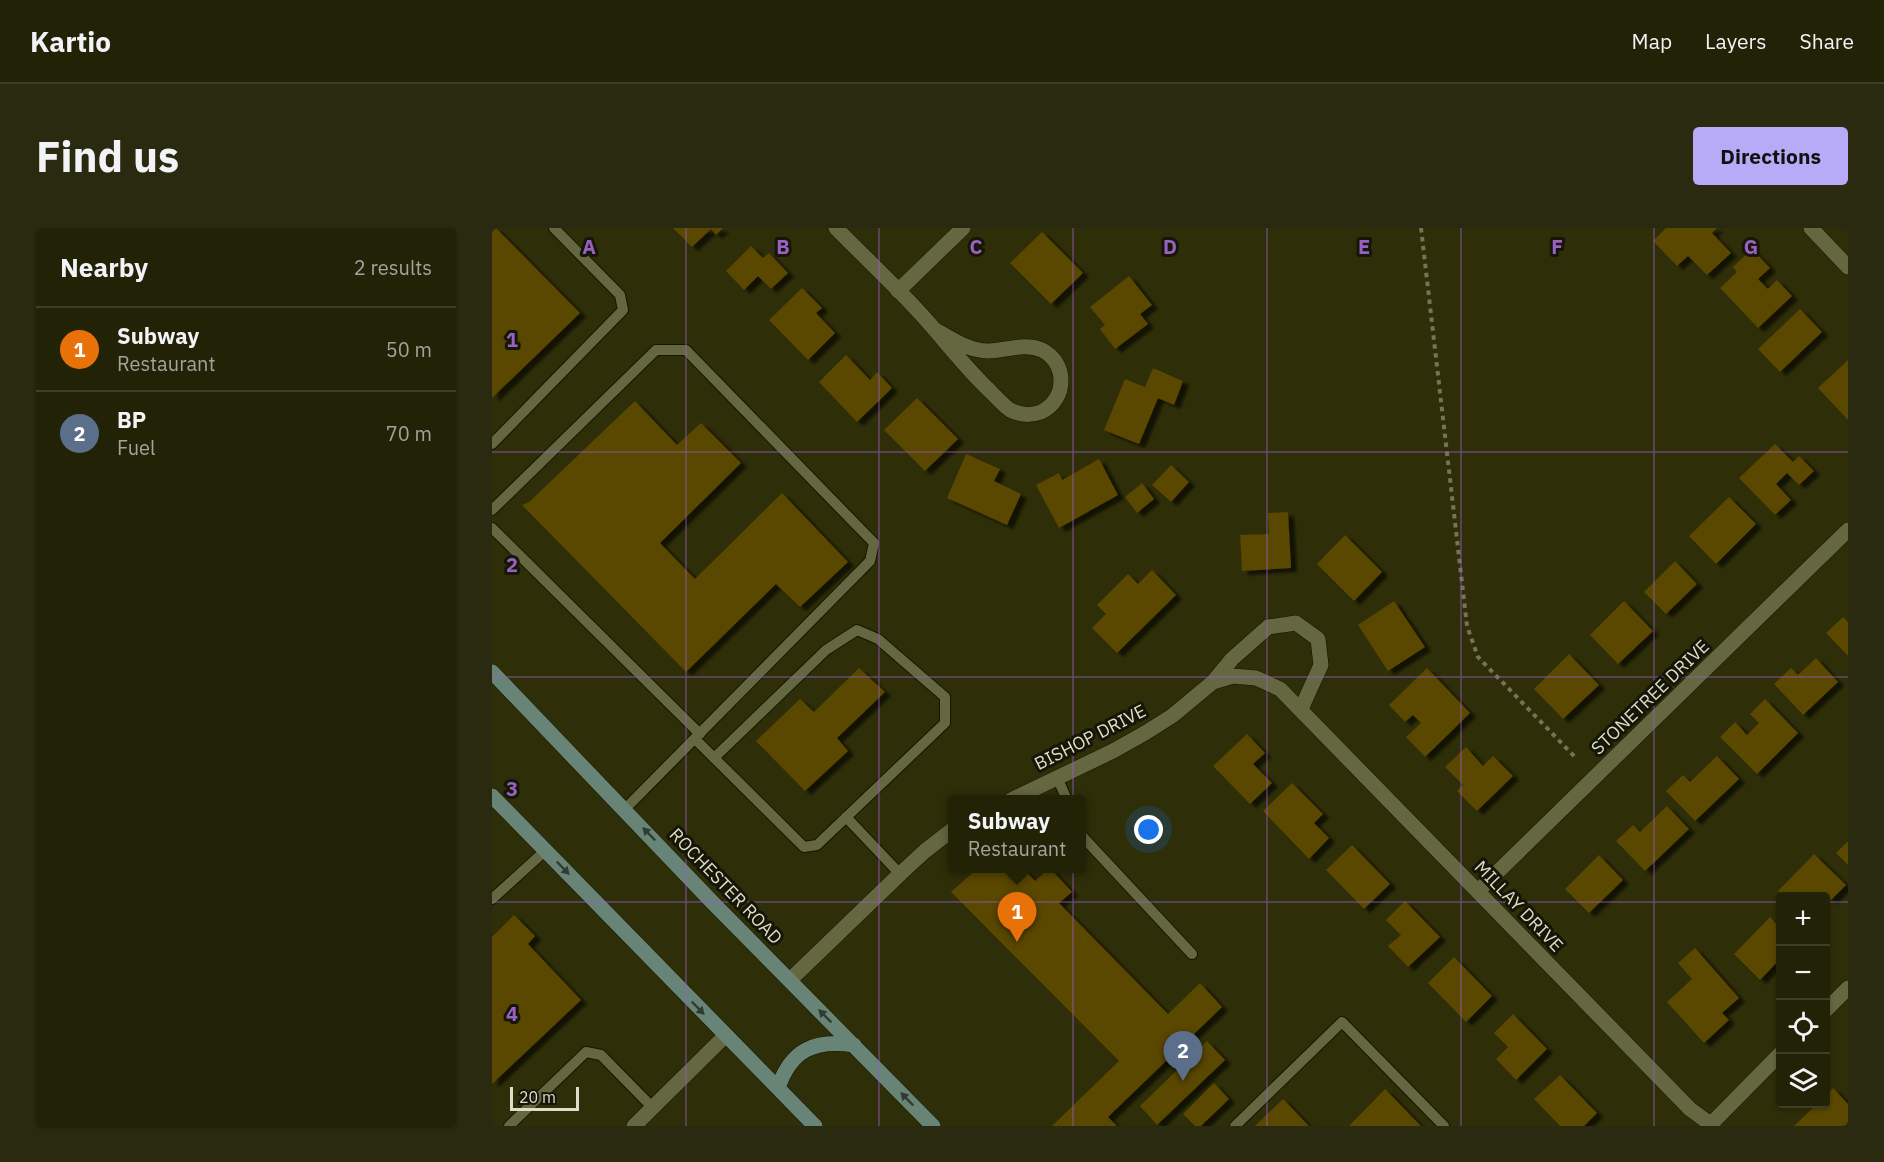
<!DOCTYPE html>
<meta charset="utf-8">
<style>
body{margin:0;font-family:"IBM Plex Sans",sans-serif;background:#2a2a10;color:#f1f3f6}
.controls{position:absolute;right:18px;bottom:18px;display:grid;overflow:hidden;border-radius:6px;box-shadow:0 2px 4px #0004}
.controls button{width:54px;height:54px;display:grid;place-items:center;padding:0;border:0;border-bottom:2px solid #3f3f28;background:#222206;color:#f1f3f6;font:30px sans-serif}
.scale{position:absolute;left:18px;bottom:15px;width:69px;box-sizing:border-box;padding-left:6px;border:3px solid #dddec9;border-top:0;font-size:16px;line-height:21px;white-space:nowrap;color:#dddec9;-webkit-text-stroke:4px #151607;paint-order:stroke}
.you{position:absolute;left:657px;top:602px;width:21px;height:21px;margin:-15px;border:4px solid #fff;border-radius:50%;background:#1a73e8;box-shadow:0 0 0 9px #1a73e833}
.badge{display:grid;place-items:center;width:39px;height:39px;border-radius:50%;background:#b7abf8;color:#fff;font-size:20px;font-weight:700}
.pin{position:absolute;translate:-50% -50px;filter:drop-shadow(0 2px 3px #0008)}
.pin::after{content:'';position:absolute;top:32px;width:21px;height:18px;background:inherit;clip-path:polygon(0 0,100% 0,50% 100%)}
.popup{position:absolute;left:456px;top:567px;width:138px;height:78px;box-sizing:border-box;display:grid;place-content:center;border-radius:6px;background:#222206;filter:drop-shadow(0 2px 4px #0005);font-size:20px;white-space:nowrap;color:#a2a49b}
.popup b{font-size:22px;color:#f1f3f6}
.popup::after{content:'';position:absolute;left:50%;top:100%;margin-left:-12px;border:12px solid transparent;border-top-color:#222206}
.list{margin:0;padding:0;list-style:none}
h2{display:flex;justify-content:space-between;align-items:center;height:78px;margin:0;padding:0 24px;font-size:26px}
h2 small{font-size:20px;font-weight:400;color:#a2a49b}
.list li{display:grid;grid-template-columns:39px 1fr auto;gap:18px;align-items:center;box-sizing:border-box;height:84px;padding:0 24px;border-top:2px solid #3f3f28}
.list b{display:block;font-size:22px;white-space:nowrap}
.list p{margin:0;font-size:20px;white-space:nowrap;color:#a2a49b}
.list em{font-size:20px;font-style:normal;color:#a2a49b}
.icon{flex:none;width:33px;height:33px;fill:none;stroke:currentColor;stroke-width:2;stroke-linecap:round;stroke-linejoin:round}
.map{position:relative;flex:none;width:1356px;height:898px;overflow:hidden;border-radius:6px}
header{display:flex;align-items:center;gap:36px;box-sizing:border-box;height:84px;padding:0 30px;background:#222206;border-bottom:2px solid #3f3f28}
header strong{font-size:28px}
nav{display:flex;gap:33px;margin-inline-start:auto;font-size:21px}
.intro{display:flex;align-items:center;justify-content:space-between;box-sizing:border-box;height:144px;padding:0 36px}
h1{margin:0;font-size:42px}
.button{padding:15px 27px;border-radius:6px;background:#b7abf8;color:#111;font-size:21px;font-weight:700}
main{display:flex;gap:36px;padding:0 36px}
aside{flex:1;background:#222206;border-radius:6px;box-shadow:0 2px 4px #0004}
.map>svg:first-child{display:block}
</style>
<header>
<strong>Kartio</strong>
<nav><a>Map</a><a>Layers</a><a>Share</a></nav>
</header>
<div class="intro"><h1>Find us</h1><a class="button">Directions</a></div>
<main>
<aside>
<h2>Nearby<small>2 results</small></h2>
<ul class="list">
<li><span class="badge" style="background:#e8710a">1</span><div><b>Subway</b><p>Restaurant</p></div><em>50 m</em></li>
<li><span class="badge" style="background:#5c6f8a">2</span><div><b>BP</b><p>Fuel</p></div><em>70 m</em></li>
</ul>
</aside>
<div class="map">
<svg width="1356" height="898" viewBox="0 0 1356 898">
<defs>
<filter id="shadow"><feDropShadow dx="6" dy="4" stdDeviation="1.5" flood-color="#0009"/></filter>
</defs>
<rect width="100%" height="100%" fill="#2e2e08"/>
<!-- building -->
<path fill="#5a4601" filter="url(#shadow)" d="M0 0H4L88 85 0 170Z
M181 0H231L224 7 219 1 200 19Z
M1174 0H1225L1220 5 1239 25 1215 47 1196 28 1185 38 1161 13Z
M550 4 591 45 559 76 518 35Z
M259 18 271 30 277 25 296 45 279 61 266 48 252 62 234 43Z
M1260 21 1278 40 1266 51 1276 61 1285 52 1300 68 1266 100 1228 60 1245 44 1241 39Z
M637 48 660 77 648 86 656 96 623 121 608 101 613 97 598 79Z
M310 60 330 80 324 85 343 105 316 132 277 92Z
M1308 81 1330 104 1288 144 1266 121Z
M354 127 378 152 385 144 400 160 365 194 327 154Z
M1356 132V192L1326 160Z
M661 140 691 153 682 177 666 170 647 216 612 202 633 151 653 159Z
M425 170 466 211 433 243 392 202Z
M143 173 185 217 209 195 249 235 168 315 203 351 290 265 356 334 308 379 284 356 194 444 30 277 37 274Z
M1283 216 1301 234 1307 228 1322 243 1307 257 1295 245 1284 256 1299 272 1283 287 1247 250Z
M474 226 508 241 502 253 529 266 515 297 455 270Z
M607 231 626 267 567 300 544 257 567 245 570 252Z
M679 237 697 254 679 274 660 257Z
M650 255 662 271 645 285 633 269Z
M1237 269 1264 296 1224 336 1197 308Z
M796 284 799 340 750 343 748 307 777 306 776 285Z
M853 307 890 344 862 373 825 336Z
M1183 333 1205 356 1174 386 1152 364Z
M660 342 684 367 625 425 600 400 614 386 605 377 636 346 646 356Z
M902 373 933 419 896 443 866 397Z
M1132 373 1161 403 1126 436 1098 407Z
M1351 389 1356 394V428L1334 405Z
M1077 426 1107 457 1071 491 1042 461Z
M1324 430 1346 454 1311 487 1282 456 1299 440 1306 447Z
M367 440 393 464 345 510 356 523 313 563 264 513 308 471 322 484Z
M935 440 978 485 933 529 914 509 929 495 921 487 913 494 897 477Z
M1273 471 1306 505 1265 546 1228 509 1243 494 1255 507 1267 495 1258 486Z
M755 506 773 525 761 536 780 555 758 576 721 538Z
M974 519 991 538 1001 528 1021 548 985 583 965 563 971 557 953 539Z
M1225 528 1247 551 1203 593 1174 563 1191 547 1198 554Z
M800 555 831 586 822 595 837 610 817 631 771 583Z
M1175 578 1197 601 1153 643 1124 613 1141 597 1148 604Z
M1356 613V637L1344 625Z
M860 617 898 656 872 681 834 642Z
M1322 626 1354 657 1339 672 1334 668H1291L1286 663Z
M1107 627 1131 652 1097 685 1073 661Z
M486 640H531L543 653 558 640 580 664 567 675 676 786 708 755 730 779 616 889 625 898H560L627 833 459 664Z
M913 673 948 709 916 739 896 718 909 707 894 692Z
M22 687 43 708 36 716 89 772 0 856V709Z
M1278 689 1288 700V731L1268 752 1242 726Z
M1203 720 1247 770 1230 785 1237 792 1212 815 1175 774 1200 751 1186 735Z
M962 729 1000 768 974 794 936 755Z
M1021 786 1055 821 1024 852 1004 831 1016 819 1002 805Z
M715 813 733 832 665 897 648 878Z
M1068 847 1105 885 1092 898H1068L1042 871Z
M722 855 737 871 709 898H703L691 886Z
M1341 860 1356 876V898H1302L1325 876H1334V868Z
M893 861 929 898H857Z
M791 871 817 898H763Z"/>
<g fill="none" stroke-linecap="round" stroke-linejoin="round">
<defs>
<path id="service" d="M0 216 131 82 128 67 62 0
M0 282 164 122H194L382 315 378 333 133 581
M0 300 208 506
M203 511 312 619 325 617 453 495V469L386 411 365 402 334 422 222 530
M565 549 575 572
M354 589 408 646
M590 608 700 726
M0 671 54 622
M17 898 94 824 109 827 161 880
M743 898 850 794 952 898"/>
<path id="minor" d="M344 0C377 34 413 66 443 102 461 123 478 144 498 163 504 169 511 177 518 182 528 187 538 188 549 184 575 172 576 135 550 122 533 114 513 123 496 123 476 123 458 110 442 101
M1319 0 1356 39
M406 63 471 0
M721 454 740 431 776 399 804 395 826 411 829 437 809 481
M519 572 621 523 653 505 680 488 721 454 741 448 764 450 788 461 1198 881 1221 898
M986 663 1356 302
M298 752 408 646 433 623 460 602
M1334 782 1356 760
M1219 896 1288 826
M142 898 233 808"/>
<path id="secondary" d="M0 444 222 676 441 898
M0 568 323 898
M286 860C299 822 322 811 362 817"/>
</defs>
<!-- service casing -->
<use href="#service" stroke="#161600" stroke-width="12"/>
<!-- minor casing -->
<use href="#minor" stroke="#161600" stroke-width="16"/>
<!-- secondary casing -->
<use href="#secondary" stroke="#161600" stroke-width="16"/>
<!-- path -->
<path stroke="#757556" stroke-width="4" stroke-dasharray="4.5 4.5" stroke-linecap="butt" d="M929 0 975 398 986 429 1083 529"/>
<!-- service -->
<use href="#service" stroke="#656741" stroke-width="10"/>
<!-- minor -->
<use href="#minor" stroke="#656741" stroke-width="15"/>
<!-- secondary -->
<use href="#secondary" stroke="#678477" stroke-width="15"/>
</g>
<!-- one-way arrows -->
<defs><path id="oneway-solid" d="M-6-.8H1V-3.2L6.5 0L1 3.2V.8H-6Z" transform="scale(1.5)"/></defs>
<g fill="#323c2e">
<use href="#oneway-solid" transform="translate(157 606) rotate(-134)"/>
<use href="#oneway-solid" transform="translate(71 640) rotate(46)"/>
<use href="#oneway-solid" transform="translate(206 780) rotate(46)"/>
<use href="#oneway-solid" transform="translate(333 788) rotate(-135)"/>
<use href="#oneway-solid" transform="translate(415 871) rotate(-134)"/>
</g>
<!-- grid -->
<path fill="none" stroke="#9861c2" stroke-width="1.5" stroke-opacity="0.55" d="M194 0V898M387 0V898M581 0V898M775 0V898M969 0V898M1162 0V898M0 224H1356M0 449H1356M0 674H1288M1334 674H1356"/>
<g text-anchor="middle" dominant-baseline="central" stroke-width="6" stroke-linejoin="round" paint-order="stroke">
<!-- street labels -->
<g font-size="18" fill="#dddec9" stroke="#151607">
<text transform="translate(1158 469) rotate(-44)">STONETREE DRIVE</text>
<text transform="translate(598 509) rotate(-27)">BISHOP DRIVE</text>
<text transform="translate(234 658) rotate(46)">ROCHESTER ROAD</text>
<text transform="translate(1027 678) rotate(46)">MILLAY DRIVE</text>
</g>
</g>
<g font-size="20" text-anchor="middle" font-weight="bold" fill="#9861c2" stroke="#151607" stroke-width="6" stroke-linejoin="round" paint-order="stroke">
<text x="97" y="26">A</text>
<text x="291" y="26">B</text>
<text x="484" y="26">C</text>
<text x="678" y="26">D</text>
<text x="872" y="26">E</text>
<text x="1065" y="26">F</text>
<text x="1259" y="26">G</text>
<text x="20" y="119">1</text>
<text x="20" y="344">2</text>
<text x="20" y="568">3</text>
<text x="20" y="793">4</text>
</g>
</svg>
<div class="controls">
<button>+</button>
<button>−</button>
<button><svg class="icon" aria-label="locate" viewBox="0 0 24 24"><circle cx="12" cy="12" r="6"/><path d="M12 2v4M12 18v4M2 12h4M18 12h4"/></svg></button>
<button><svg class="icon" aria-label="layers" viewBox="0 0 24 24"><path d="M12 4l9 5-9 5-9-5zM3 14l9 5 9-5"/></svg></button>
</div>
<div class="scale">20 m</div>
<div class="you"></div>
<div class="pin badge" style="left:525px;top:714px;background:#e8710a">1</div>
<div class="popup"><b>Subway</b>Restaurant</div>
<div class="pin badge" style="left:691px;top:853px;background:#5c6f8a">2</div>
</div>
</main>
